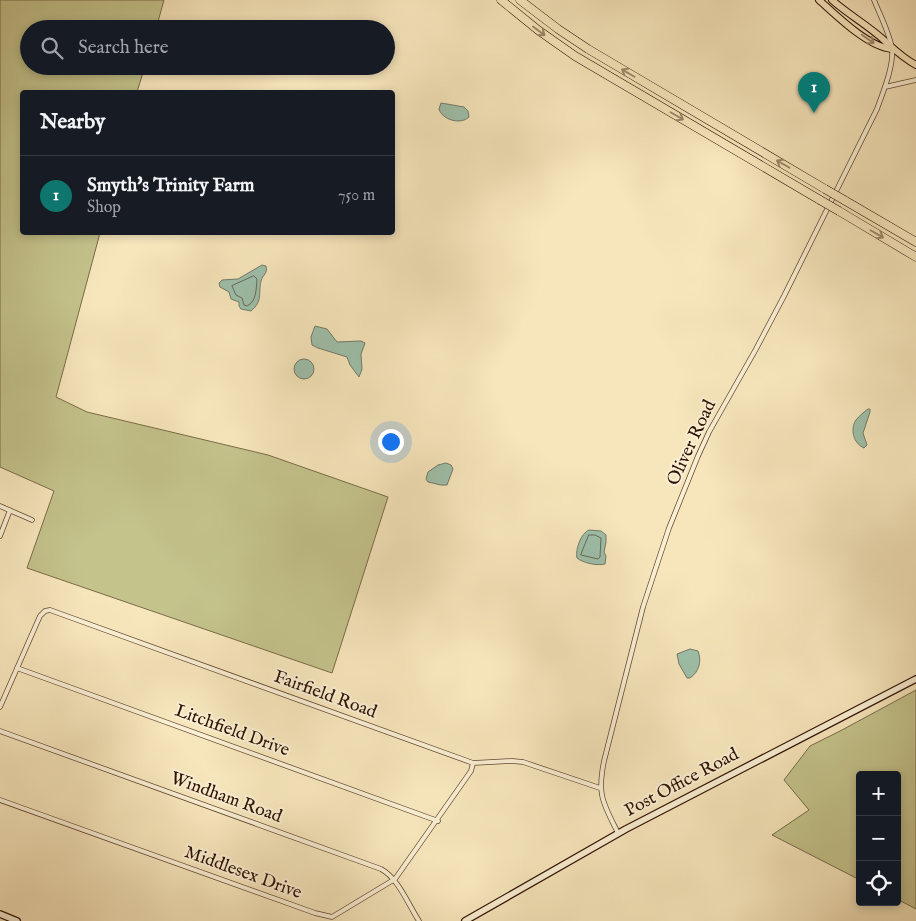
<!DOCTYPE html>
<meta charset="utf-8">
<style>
body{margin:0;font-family:"IM FELL English",serif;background:#20242c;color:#f1f3f6}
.controls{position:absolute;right:15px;bottom:15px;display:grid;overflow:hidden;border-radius:5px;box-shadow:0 2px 8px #0003}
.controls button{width:45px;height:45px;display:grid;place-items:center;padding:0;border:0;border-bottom:1px solid #363941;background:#171b24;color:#f1f3f6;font:25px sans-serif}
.you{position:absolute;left:390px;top:441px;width:18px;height:18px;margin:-12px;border:4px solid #fff;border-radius:50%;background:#1a73e8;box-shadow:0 0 0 8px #1a73e833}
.badge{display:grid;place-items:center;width:32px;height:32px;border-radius:50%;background:#0f766e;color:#fff;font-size:16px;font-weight:700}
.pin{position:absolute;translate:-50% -41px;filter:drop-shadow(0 1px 2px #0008)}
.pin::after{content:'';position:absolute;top:26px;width:18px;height:15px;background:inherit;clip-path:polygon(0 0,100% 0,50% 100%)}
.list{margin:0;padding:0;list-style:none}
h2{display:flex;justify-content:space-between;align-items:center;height:65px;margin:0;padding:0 20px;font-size:21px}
h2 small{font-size:16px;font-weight:400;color:#9ea1a6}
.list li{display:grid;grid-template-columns:32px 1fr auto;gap:15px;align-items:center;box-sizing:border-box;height:80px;padding:0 20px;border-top:1px solid #363941}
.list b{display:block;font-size:19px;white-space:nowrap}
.list p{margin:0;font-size:16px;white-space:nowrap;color:#9ea1a6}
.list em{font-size:16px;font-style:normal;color:#9ea1a6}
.icon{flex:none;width:28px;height:28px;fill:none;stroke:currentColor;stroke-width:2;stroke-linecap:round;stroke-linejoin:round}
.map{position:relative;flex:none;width:916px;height:921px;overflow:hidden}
.search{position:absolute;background:#171b24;box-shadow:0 2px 8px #0003;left:20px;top:20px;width:375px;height:55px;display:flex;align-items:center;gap:12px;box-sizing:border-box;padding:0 18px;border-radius:28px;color:#9ea1a6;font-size:19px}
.panel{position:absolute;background:#171b24;box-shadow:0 2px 8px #0003;left:20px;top:90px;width:375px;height:145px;border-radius:5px}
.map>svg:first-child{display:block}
</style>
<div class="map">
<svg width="916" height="921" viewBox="0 0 916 921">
<rect width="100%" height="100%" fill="#f7e6bc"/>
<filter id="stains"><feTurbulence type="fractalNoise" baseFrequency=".004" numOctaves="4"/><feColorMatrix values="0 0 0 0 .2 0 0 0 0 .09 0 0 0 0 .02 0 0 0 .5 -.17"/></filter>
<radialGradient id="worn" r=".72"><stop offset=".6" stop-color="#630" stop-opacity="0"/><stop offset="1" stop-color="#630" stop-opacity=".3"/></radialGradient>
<!-- green -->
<path fill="#c4c38c" stroke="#7a6a48" d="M0 0H164L156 29H29V66H145L137 92H22V232L100 233 56 397 87 412 268 455 388 497 332 673 27 568 54 491 0 467Z
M916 690V909L897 899V775H860V880L772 835 809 810 784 780 810 746 842 730Z"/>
<!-- water -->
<path fill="#9ec0ab" stroke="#727a68" d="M441 103 464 107 468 111 469 117C461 125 442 120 439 109Z
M262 265 266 266C268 274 263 274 261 281 258 294 263 301 251 311L241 309 239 306V302L231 299 229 292 220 287 219 283 222 280 238 279Z
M315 326 327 329 337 342 361 341 365 343 361 354 362 369 359 377 350 365 347 357 318 348 312 345 311 337Z
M294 369a10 10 0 1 1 20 0a10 10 0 1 1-20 0Z
M868 409H870V412L863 433 867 445 864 448C853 443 850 429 856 420 859 416 864 412 868 409Z
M446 463 451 465 453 469 447 485H441L428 482 426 479 428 472 438 465Z
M589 530 601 531 606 535V542L604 552 606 556 605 564C597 566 583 563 577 558 575 550 581 533 589 530Z
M690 649 698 651C702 661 699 672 690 678H687L679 664 677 654Z"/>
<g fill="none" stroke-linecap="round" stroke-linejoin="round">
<!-- shore -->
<path stroke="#666957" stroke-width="1" d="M254 276 257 279C256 289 257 301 247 306L244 305 242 298 236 295 232 286Z
M589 535H595L601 538 600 557 598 559 581 555Z"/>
<defs>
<path id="street" d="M885 87 916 80
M0 506 32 520
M0 536 10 510
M17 668 438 821
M0 707 40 616 45 611 50 610 473 763 512 761 523 762 600 788
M0 731 381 869C398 878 408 904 419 921
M0 800 315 913 332 917 395 879 471 771 473 763
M618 833C603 803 597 795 604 761L643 607 669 528 698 456 709 432 756 349 784 296 877 109C883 92 894 66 892 48 889 32 880 15 874 0"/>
<path id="secondary" d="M0 914 17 921
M465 921 626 829 916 679"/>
<path id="primary" d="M819 0C837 16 868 47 892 49
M832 0C849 15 869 26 885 41 896 51 903 58 916 65"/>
<path id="highway" d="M501 0 538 30 575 56 820 200
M520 0 558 29 588 49 825 189
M844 200 916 242
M839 211 916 257"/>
</defs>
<!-- street casing -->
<use href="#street" stroke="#614731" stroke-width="5.5"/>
<!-- secondary casing -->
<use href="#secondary" stroke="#2f1203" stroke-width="8"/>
<!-- primary casing -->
<use href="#primary" stroke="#2f1203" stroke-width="8"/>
<!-- highway casing -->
<use href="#highway" stroke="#2f1203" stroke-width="9"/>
<!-- street -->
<use href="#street" stroke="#faefd3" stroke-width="4"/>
<!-- secondary -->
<use href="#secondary" stroke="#faefd3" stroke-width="5.5"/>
<!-- primary -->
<use href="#primary" stroke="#f7e6bc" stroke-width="6"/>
<!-- highway -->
<use href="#highway" stroke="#f7e6bc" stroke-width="8"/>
<defs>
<path id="highway-bridge" d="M825 189 844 200
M820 200 839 211"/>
</defs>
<!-- highway-bridge casing -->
<use href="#highway-bridge" stroke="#2f1203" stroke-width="9" stroke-linecap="butt"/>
<!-- highway-bridge -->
<use href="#highway-bridge" stroke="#f7e6bc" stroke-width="8"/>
</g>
<!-- one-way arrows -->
<defs><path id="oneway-shaft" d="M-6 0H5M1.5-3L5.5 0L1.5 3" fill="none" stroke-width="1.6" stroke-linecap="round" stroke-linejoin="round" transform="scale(1.25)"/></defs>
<g stroke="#9d8769">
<use href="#oneway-shaft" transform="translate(539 31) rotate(37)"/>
<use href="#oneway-shaft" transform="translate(868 39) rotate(35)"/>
<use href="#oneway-shaft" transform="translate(628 73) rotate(-150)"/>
<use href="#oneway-shaft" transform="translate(677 116) rotate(30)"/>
<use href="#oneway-shaft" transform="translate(783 164) rotate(-150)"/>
<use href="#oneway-shaft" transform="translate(877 234) rotate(30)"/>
</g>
<g text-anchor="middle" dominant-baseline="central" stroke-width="4" stroke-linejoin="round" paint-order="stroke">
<!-- street labels -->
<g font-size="18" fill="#2f1203" stroke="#faefd3">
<text transform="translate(692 443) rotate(-65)">Oliver Road</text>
<text transform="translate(325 695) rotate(20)">Fairfield Road</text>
<text transform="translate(232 731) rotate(20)">Litchfield Drive</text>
<text transform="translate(682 783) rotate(-28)">Post Office Road</text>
<text transform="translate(226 798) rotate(20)">Windham Road</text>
<text transform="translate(243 873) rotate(20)">Middlesex Drive</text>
</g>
</g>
<rect width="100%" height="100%" filter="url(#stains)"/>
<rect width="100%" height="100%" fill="url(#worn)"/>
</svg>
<div class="controls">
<button>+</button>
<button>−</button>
<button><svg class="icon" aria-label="locate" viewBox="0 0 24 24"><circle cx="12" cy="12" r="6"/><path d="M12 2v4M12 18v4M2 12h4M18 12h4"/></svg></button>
</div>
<div class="you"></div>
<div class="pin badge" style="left:814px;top:113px">1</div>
<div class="search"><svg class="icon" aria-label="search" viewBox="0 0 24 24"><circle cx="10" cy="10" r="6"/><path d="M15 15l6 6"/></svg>Search here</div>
<section class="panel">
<h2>Nearby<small></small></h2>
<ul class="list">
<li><span class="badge">1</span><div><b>Smyth's Trinity Farm</b><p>Shop</p></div><em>750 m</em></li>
</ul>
</section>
</div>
